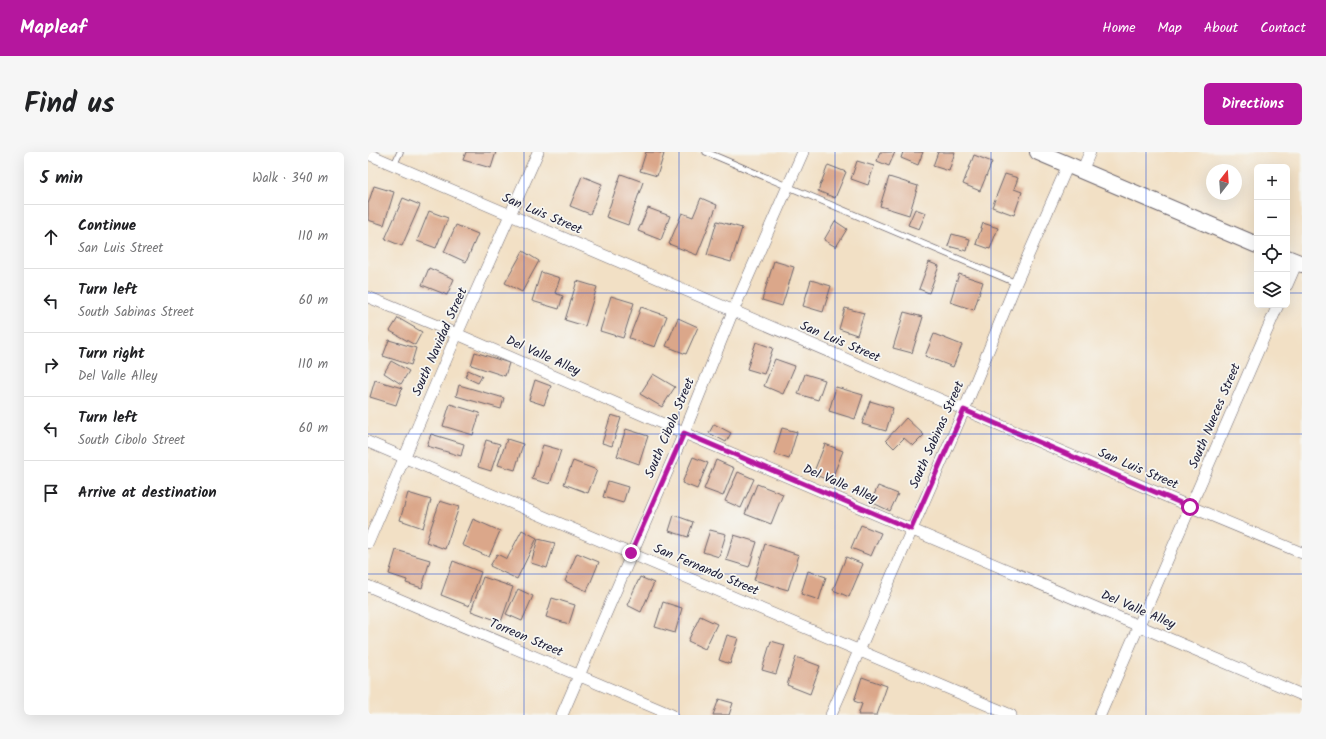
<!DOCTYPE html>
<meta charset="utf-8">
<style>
body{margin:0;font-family:Kalam,sans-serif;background:#f6f6f6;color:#202124}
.controls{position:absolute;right:12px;top:12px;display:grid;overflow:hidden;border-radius:6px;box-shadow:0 4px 16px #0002}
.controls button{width:36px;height:36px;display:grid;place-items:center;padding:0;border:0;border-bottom:1px solid #e0e0e0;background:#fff;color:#202124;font:20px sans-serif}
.compass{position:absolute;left:838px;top:12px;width:36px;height:36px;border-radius:50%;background:#fff;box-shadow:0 4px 16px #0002;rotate:17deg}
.stop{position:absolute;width:12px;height:12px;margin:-9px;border:3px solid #b5179e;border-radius:50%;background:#fff}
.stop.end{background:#b5179e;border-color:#fff;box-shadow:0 1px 4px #0008}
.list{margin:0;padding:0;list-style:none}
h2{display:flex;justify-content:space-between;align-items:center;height:52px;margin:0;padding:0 16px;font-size:17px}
h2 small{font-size:13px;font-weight:400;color:#757577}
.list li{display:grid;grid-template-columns:26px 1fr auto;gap:12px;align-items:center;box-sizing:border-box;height:64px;padding:0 16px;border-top:1px solid #e0e0e0}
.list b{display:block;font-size:15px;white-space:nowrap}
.list p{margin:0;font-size:13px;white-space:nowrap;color:#757577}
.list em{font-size:13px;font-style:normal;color:#757577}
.icon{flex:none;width:22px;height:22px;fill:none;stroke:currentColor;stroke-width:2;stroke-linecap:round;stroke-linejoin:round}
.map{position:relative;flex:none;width:934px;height:563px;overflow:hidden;border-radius:6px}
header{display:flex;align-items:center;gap:24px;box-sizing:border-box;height:56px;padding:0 20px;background:#b5179e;color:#fff}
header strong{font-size:19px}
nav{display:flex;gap:22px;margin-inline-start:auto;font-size:14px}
.intro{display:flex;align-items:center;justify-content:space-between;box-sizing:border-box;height:96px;padding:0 24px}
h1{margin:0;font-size:28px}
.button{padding:10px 18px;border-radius:6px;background:#b5179e;color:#fff;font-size:14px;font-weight:700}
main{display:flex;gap:24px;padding:0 24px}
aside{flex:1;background:#fff;border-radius:6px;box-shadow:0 4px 16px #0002}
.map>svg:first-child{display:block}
</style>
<header>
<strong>Mapleaf</strong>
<nav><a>Home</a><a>Map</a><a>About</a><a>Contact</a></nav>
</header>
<div class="intro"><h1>Find us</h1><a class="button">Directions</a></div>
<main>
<aside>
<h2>5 min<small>Walk · 340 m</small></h2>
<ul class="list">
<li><svg class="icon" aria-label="ahead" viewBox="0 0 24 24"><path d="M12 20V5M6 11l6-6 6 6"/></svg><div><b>Continue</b><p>San Luis Street</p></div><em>110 m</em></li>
<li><svg class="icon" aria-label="left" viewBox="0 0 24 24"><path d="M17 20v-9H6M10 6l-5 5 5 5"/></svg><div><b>Turn left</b><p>South Sabinas Street</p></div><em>60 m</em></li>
<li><svg class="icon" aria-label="right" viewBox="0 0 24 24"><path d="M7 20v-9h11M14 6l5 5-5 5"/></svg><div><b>Turn right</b><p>Del Valle Alley</p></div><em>110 m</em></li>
<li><svg class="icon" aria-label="left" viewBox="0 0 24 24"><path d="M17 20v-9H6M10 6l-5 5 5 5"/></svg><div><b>Turn left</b><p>South Cibolo Street</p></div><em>60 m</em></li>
<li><svg class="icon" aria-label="arrive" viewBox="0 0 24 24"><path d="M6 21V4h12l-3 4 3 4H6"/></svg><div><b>Arrive at destination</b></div></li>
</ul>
</aside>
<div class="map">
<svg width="934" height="563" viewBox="0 0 934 563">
<rect width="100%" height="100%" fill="#f6f6f2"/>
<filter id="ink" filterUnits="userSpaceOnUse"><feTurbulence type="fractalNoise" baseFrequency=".025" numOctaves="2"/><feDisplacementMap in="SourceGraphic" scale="8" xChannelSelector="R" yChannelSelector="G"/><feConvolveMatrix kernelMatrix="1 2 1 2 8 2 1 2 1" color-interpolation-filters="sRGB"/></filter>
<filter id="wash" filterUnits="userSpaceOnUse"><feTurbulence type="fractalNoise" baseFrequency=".012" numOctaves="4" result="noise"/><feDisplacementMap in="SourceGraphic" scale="16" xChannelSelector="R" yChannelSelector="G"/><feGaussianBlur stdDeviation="0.9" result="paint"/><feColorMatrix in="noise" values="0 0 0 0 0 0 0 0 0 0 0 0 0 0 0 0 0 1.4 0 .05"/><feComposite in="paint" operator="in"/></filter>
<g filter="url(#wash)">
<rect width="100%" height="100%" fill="#f2e0c5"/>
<g id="blocks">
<!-- building -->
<path fill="#dba78a" d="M98 0H128L123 16 95 8Z
M278 0H289L296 2 289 24 272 19Z
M512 0H527L521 14 509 9Z
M535 0H555L550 13 533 6Z
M570 0H587L581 19 565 14Z
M606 3 624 10 612 39 595 32Z
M489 9 506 14 500 33 483 27Z
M460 13 478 20 467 46 450 39Z
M253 22 275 30 260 73 238 65Z
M637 22 650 26 646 37 654 40 646 63 624 55Z
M214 24 234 32 222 62 202 54Z
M521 25 550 34 541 63 512 54Z
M6 34 26 40 16 73 0 68V52Z
M35 46 52 53 34 94 17 87Z
M333 46 349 53 329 103 301 92 314 61 325 65Z
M280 56 302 64 293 88 270 79Z
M547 57 558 61 551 77 540 73Z
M61 59 80 66 68 96 49 89Z
M349 69 374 76 363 110 339 103Z
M467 69 479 77 468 95 456 88Z
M615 71 630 76 622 97 608 92Z
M88 73 110 82 98 110 76 100Z
M584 82 602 87 599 99 580 94Z
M155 99 171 109 154 140 137 131Z
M406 109 426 115 414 154 394 148Z
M561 110 571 114 561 141 551 137Z
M61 116 86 127 79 143 54 133Z
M173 120 192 126 187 141 195 144 191 157 164 149Z
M591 122 615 130 606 158 582 150Z
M443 128 463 134 455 160 435 154Z
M209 129 229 135 217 174 197 168Z
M243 144 266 151 255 186 232 179Z
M273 155 299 164 287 195 261 186Z
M477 156 496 161 489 183 471 177Z
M536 160 555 165 544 201 525 196Z
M30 166 54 180 47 193 22 179Z
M310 166 330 175 318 202 298 194Z
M566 182 594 193 585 215 557 204Z
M21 188 48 196 43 213 15 204Z
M388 190 405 196 396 222 379 217Z
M107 200 141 211 137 224 103 213Z
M407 207 427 214 415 242 396 234Z
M23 209 41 219 33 232 16 221Z
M100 218 114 224 110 231 97 225Z
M285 222 307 235 294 255 272 242Z
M437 222 457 228 450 248 430 242Z
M7 228 34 236 28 253 2 245Z
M167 228 183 234 176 253 161 248Z
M91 233 136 246 133 257 88 244Z
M468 235 495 243 487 267 461 259Z
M502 249 525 256 518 279 494 272Z
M82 252 112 261 105 283 75 274Z
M243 263 253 266 244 294 234 291Z
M538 266 556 283 545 294 536 286 526 296 518 288Z
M346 272 363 281 358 290 341 281Z
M414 276 429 280 421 307 406 302Z
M258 277 280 284 271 312 249 304Z
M63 282 96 292 93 304 59 294Z
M139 287 155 292 147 318 130 313Z
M118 288 132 292 123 319 110 315Z
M457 292 475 299 463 329 445 322Z
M175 293 193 298 182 332 164 327Z
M325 305 340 311 329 337 314 331Z
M348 308 366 316 355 344 336 337Z
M205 309 229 318 220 341 196 332Z
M370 320 386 327 373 356 357 349Z
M240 329 260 335 255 351 235 345Z
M389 332 415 342 403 372 377 362Z
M510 334 530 342 522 359 503 350Z
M40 341 63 348 55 376 32 368Z
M72 349 91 355 77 397 58 390Z
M306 363 325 370 320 385 301 379Z
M105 367 132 379 121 405 94 393Z
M493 373 513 381 503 404 483 396Z
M154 378 169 386 149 427 122 414 129 402 139 407Z
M342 378 358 382 351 405 335 400Z
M366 383 389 390 381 415 358 408Z
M170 387 187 391 179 416 163 411Z
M397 392 431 403 420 438 386 428Z
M28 398 62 408 54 436 38 431 39 428 21 422Z
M209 401 231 410 219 439 197 429Z
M478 405 495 412 481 445 465 438Z
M85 409 113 420 101 454 73 443Z
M440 419 458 425 451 448 433 442Z
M115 425 145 435 133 470 103 459Z
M272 425 286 431 273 460 259 453Z
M150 437 165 444 154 469 138 462Z
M184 446 207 453 201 472 178 465Z
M295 450 314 456 307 481 287 475Z
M332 464 349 472 337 497 320 489Z
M359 483 370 486 362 512 351 508Z
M403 489 417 493 408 522 394 518Z
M428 505 452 514 442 542 419 533Z
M494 525 519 534 509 563H490L494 552 486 549Z
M351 547 365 551 361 563H345Z"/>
</g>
</g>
<g filter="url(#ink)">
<use href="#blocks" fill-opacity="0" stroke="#6b646b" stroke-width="1"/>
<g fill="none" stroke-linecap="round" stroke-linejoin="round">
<defs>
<path id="lane" d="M338 0 648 131
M26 13 32 0"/>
<path id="street" d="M0 2 823 355 934 401
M714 19 722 0
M919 133 929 110
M0 145 89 182 316 281 934 543
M0 290 643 563
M0 391 89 182 170 0
M0 434 304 563
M194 563 316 281 365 159 435 0
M463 563 596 258 648 131 700 13
M732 563 910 153"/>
<path id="secondary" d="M670 0 889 93
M919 106 934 112"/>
</defs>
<!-- lane casing -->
<use href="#lane" stroke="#6b646b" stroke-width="7"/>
<!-- street casing -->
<use href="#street" stroke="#6b646b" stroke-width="12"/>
<!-- secondary casing -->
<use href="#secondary" stroke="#6b646b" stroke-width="18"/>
<!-- lane -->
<use href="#lane" stroke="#fff" stroke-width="5.5"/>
<!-- street -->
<use href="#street" stroke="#fff" stroke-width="11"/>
<!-- secondary -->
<use href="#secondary" stroke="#fff" stroke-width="16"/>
</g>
</g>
<g fill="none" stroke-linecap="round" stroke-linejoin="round" filter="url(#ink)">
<!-- route -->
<path stroke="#b5179e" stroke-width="5" d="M263 401 316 281 543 377 596 258 822 355"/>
</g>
<!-- grid -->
<path fill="none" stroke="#1d4ed8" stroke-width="1" stroke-opacity="0.55" d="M156 0V563M311 0V563M467 0V563M623 0V563M778 0V563M0 141H889M919 141H934M0 282H934M0 422H934"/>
<g text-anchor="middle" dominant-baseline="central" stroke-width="3.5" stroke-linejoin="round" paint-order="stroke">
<!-- street labels -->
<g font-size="13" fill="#22223b" stroke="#f6f6f2">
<text transform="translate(174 62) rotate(23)">San Luis Street</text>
<text transform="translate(72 190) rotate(-66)">South Navidad Street</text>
<text transform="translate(472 190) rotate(23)">San Luis Street</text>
<text transform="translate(175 204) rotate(24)">Del Valle Alley</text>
<text transform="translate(847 264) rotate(-67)">South Nueces Street</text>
<text transform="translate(302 276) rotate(-67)">South Cibolo Street</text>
<text transform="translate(569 283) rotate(-66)">South Sabinas Street</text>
<text transform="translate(770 317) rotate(23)">San Luis Street</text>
<text transform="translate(472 332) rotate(23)">Del Valle Alley</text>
<text transform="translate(338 418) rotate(23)">San Fernando Street</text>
<text transform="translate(770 458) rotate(23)">Del Valle Alley</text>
<text transform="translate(158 486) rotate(23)">Torreon Street</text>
</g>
</g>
</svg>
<div class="controls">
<button>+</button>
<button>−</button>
<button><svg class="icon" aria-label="locate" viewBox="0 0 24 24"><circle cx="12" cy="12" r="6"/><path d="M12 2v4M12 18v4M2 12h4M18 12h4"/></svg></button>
<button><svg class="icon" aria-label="layers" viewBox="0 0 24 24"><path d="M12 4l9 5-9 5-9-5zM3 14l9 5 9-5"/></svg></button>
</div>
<svg class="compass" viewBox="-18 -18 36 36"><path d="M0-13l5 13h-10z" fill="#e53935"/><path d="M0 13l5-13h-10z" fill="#757577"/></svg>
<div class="stop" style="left:822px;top:355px"></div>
<div class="stop end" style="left:263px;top:401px"></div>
</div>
</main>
